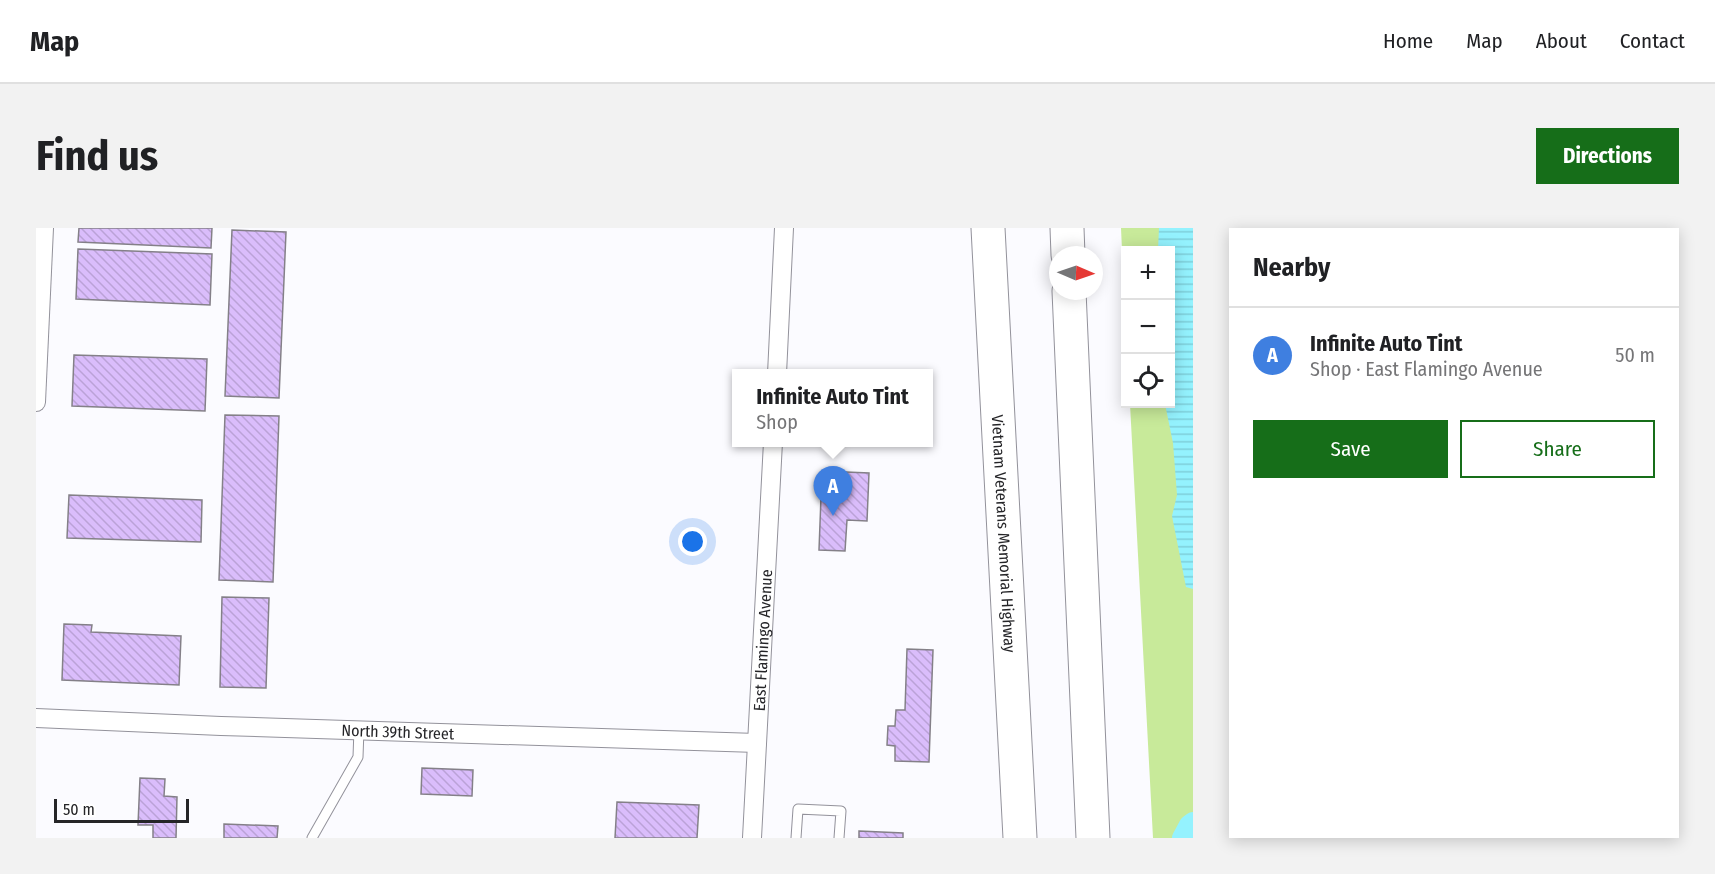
<!DOCTYPE html>
<meta charset="utf-8">
<style>
body{margin:0;font-family:"Fira Sans Condensed",sans-serif;background:#f2f2f2;color:#202124}
.controls{position:absolute;right:18px;top:18px;display:grid;overflow:hidden;border-radius:0px;box-shadow:0 3px 15px #0003}
.controls button{width:54px;height:54px;display:grid;place-items:center;padding:0;border:0;border-bottom:2px solid #e0e0e0;background:#fff;color:#202124;font:30px sans-serif}
.compass{position:absolute;left:1013px;top:18px;width:54px;height:54px;border-radius:50%;background:#fff;box-shadow:0 3px 15px #0003;rotate:92deg}
.scale{position:absolute;left:18px;bottom:15px;width:135px;box-sizing:border-box;padding-left:6px;border:3px solid #252528;border-top:0;font-size:16px;line-height:21px;white-space:nowrap;color:#252528;-webkit-text-stroke:4px #fff;paint-order:stroke}
.you{position:absolute;left:657px;top:314px;width:21px;height:21px;margin:-15px;border:4px solid #fff;border-radius:50%;background:#1a73e8;box-shadow:0 0 0 9px #1a73e833}
.badge{display:grid;place-items:center;width:39px;height:39px;border-radius:50%;background:#166e19;color:#fff;font-size:20px;font-weight:700}
.pin{position:absolute;translate:-50% -50px;filter:drop-shadow(0 2px 3px #0008)}
.pin::after{content:'';position:absolute;top:32px;width:21px;height:18px;background:inherit;clip-path:polygon(0 0,100% 0,50% 100%)}
.popup{position:absolute;left:696px;top:141px;width:201px;height:78px;box-sizing:border-box;display:grid;place-content:center;border-radius:0px;background:#fff;filter:drop-shadow(0 2px 4px #0005);font-size:20px;white-space:nowrap;color:#757577}
.popup b{font-size:22px;color:#202124}
.popup::after{content:'';position:absolute;left:50%;top:100%;margin-left:-12px;border:12px solid transparent;border-top-color:#fff}
.list{margin:0;padding:0;list-style:none}
h2{display:flex;justify-content:space-between;align-items:center;height:78px;margin:0;padding:0 24px;font-size:26px}
h2 small{font-size:20px;font-weight:400;color:#757577}
.list li{display:grid;grid-template-columns:39px 1fr auto;gap:18px;align-items:center;box-sizing:border-box;height:96px;padding:0 24px;border-top:2px solid #e0e0e0}
.list b{display:block;font-size:22px;white-space:nowrap}
.list p{margin:0;font-size:20px;white-space:nowrap;color:#757577}
.list em{font-size:20px;font-style:normal;color:#757577}
.actions{display:flex;gap:12px;padding:18px 24px}
.actions a{flex:1;padding:14px 0;border:2px solid #166e19;border-radius:0px;text-align:center;font-size:21px;color:#166e19}
.actions .main{background:#166e19;color:#fff}
.icon{flex:none;width:33px;height:33px;fill:none;stroke:currentColor;stroke-width:2;stroke-linecap:round;stroke-linejoin:round}
.map{position:relative;flex:none;width:1157px;height:610px;overflow:hidden;border-radius:0px}
header{display:flex;align-items:center;gap:36px;box-sizing:border-box;height:84px;padding:0 30px;background:#fff;border-bottom:2px solid #e0e0e0}
header strong{font-size:28px}
nav{display:flex;gap:33px;margin-inline-start:auto;font-size:21px}
.intro{display:flex;align-items:center;justify-content:space-between;box-sizing:border-box;height:144px;padding:0 36px}
h1{margin:0;font-size:42px}
.button{padding:15px 27px;border-radius:0px;background:#166e19;color:#fff;font-size:21px;font-weight:700}
main{display:flex;gap:36px;padding:0 36px}
aside{flex:1;background:#fff;border-radius:0px;box-shadow:0 3px 15px #0003}
.map>svg:first-child{display:block}
</style>
<header>
<strong>Map</strong>
<nav><a>Home</a><a>Map</a><a>About</a><a>Contact</a></nav>
</header>
<div class="intro"><h1>Find us</h1><a class="button">Directions</a></div>
<main>
<div class="map">
<svg width="1157" height="610" viewBox="0 0 1157 610">
<defs>
<pattern id="water-rules" width="6" height="5" patternUnits="userSpaceOnUse" patternTransform="scale(1.5)"><rect width="6" height="5" fill="#94f2fe"/><path d="M0 2.5h6" fill="none" stroke="#7fcfda"/></pattern>
<pattern id="building-back-hatch" width="6" height="6" patternUnits="userSpaceOnUse" patternTransform="scale(1.5)"><rect width="6" height="6" fill="#dabdfb"/><path d="M-1 5l2 2M0 0l6 6M5-1l2 2" fill="none" stroke="#bba2d7"/></pattern>
</defs>
<rect width="100%" height="100%" fill="#fbfbff"/>
<!-- green -->
<path fill="#c8ea9a" d="M1085 0H1157V610H1117L1094 176H1134V22H1090L1089 89Z"/>
<!-- water -->
<path fill="url(#water-rules)" d="M1123 0H1157V361L1150 359 1136 288 1141 267 1137 215 1129 176H1134V22H1122Z"/>
<g fill="none" stroke-linecap="round" stroke-linejoin="round">
<!-- canal -->
<path stroke="#94f2fe" stroke-width="20" d="M1146 610 1153 597 1157 594"/>
</g>
<!-- building -->
<path fill="url(#building-back-hatch)" stroke="#848088" stroke-width="1.5" d="M43 0H176L175 20 42 14Z
M196 2 250 4 243 170 189 168Z
M42 21 176 26 174 77 40 71Z
M38 127 171 131 169 183 36 178Z
M189 187 243 188 237 354 183 352Z
M786 243 833 245 831 293 811 292 809 323 783 322Z
M33 267 166 272 165 314 31 310Z
M186 369 233 370 230 460 184 459Z
M28 396 56 397 55 404 145 408 143 457 26 452Z
M871 421 897 422 893 534 859 533V518L851 517 852 498H859L860 482H869Z
M386 540 437 542 436 568 385 566Z
M104 550 129 551 128 568 141 569 140 610H117V597H102Z
M581 574 663 577 661 610H579Z
M188 596 242 598 241 610H188Z
M823 603 867 605V610H823Z"/>
<g fill="none" stroke-linecap="round" stroke-linejoin="round">
<defs>
<path id="lane" d="M276 610 322 529 323 501
M760 610 762 581 805 583 803 610"/>
<g id="street">
<path d="M741 146 748 0"/>
<path d="M0 174 8 0"/>
<path id="s1" d="M0 490 185 498 721 515"/>
<path id="s2" d="M716 610 737 214"/>
</g>
<g id="highway">
<path id="s3" d="M952 0 984 610"/>
<path d="M1031 0 1032 27"/>
<path d="M1033 63 1057 610"/>
</g>
</defs>
<!-- lane casing -->
<use href="#lane" stroke="#93929b" stroke-width="11"/>
<!-- street casing -->
<use href="#street" stroke="#93929b" stroke-width="20"/>
<!-- highway casing -->
<use href="#highway" stroke="#93929b" stroke-width="35"/>
<!-- lane -->
<use href="#lane" stroke="#fff" stroke-width="9"/>
<!-- street -->
<use href="#street" stroke="#fff" stroke-width="18"/>
<!-- highway -->
<use href="#highway" stroke="#fff" stroke-width="33"/>
</g>
<g text-anchor="middle" dominant-baseline="central" stroke-width="4.5" stroke-linejoin="round" paint-order="stroke">
<!-- street labels -->
<g font-size="16" fill="#252528" stroke="#fff">
<text stroke="none"><textPath href="#s3" startOffset="306">Vietnam Veterans Memorial Highway</textPath></text>
<text stroke="none"><textPath href="#s2" startOffset="198">East Flamingo Avenue</textPath></text>
<text stroke="none"><textPath href="#s1" startOffset="362">North 39th Street</textPath></text>
</g>
</g>
</svg>
<div class="controls">
<button>+</button>
<button>−</button>
<button><svg class="icon" aria-label="locate" viewBox="0 0 24 24"><circle cx="12" cy="12" r="6"/><path d="M12 2v4M12 18v4M2 12h4M18 12h4"/></svg></button>
</div>
<svg class="compass" viewBox="-18 -18 36 36"><path d="M0-13l5 13h-10z" fill="#e53935"/><path d="M0 13l5-13h-10z" fill="#757577"/></svg>
<div class="scale">50 m</div>
<div class="you"></div>
<div class="pin badge" style="left:797px;top:288px;background:#3f7fe0">A</div>
<div class="popup"><b>Infinite Auto Tint</b>Shop</div>
</div>
<aside>
<h2>Nearby<small></small></h2>
<ul class="list">
<li><span class="badge" style="background:#3f7fe0">A</span><div><b>Infinite Auto Tint</b><p>Shop · East Flamingo Avenue</p></div><em>50 m</em></li>
</ul>
<div class="actions"><a class="main">Save</a><a>Share</a></div>
</aside>
</main>
